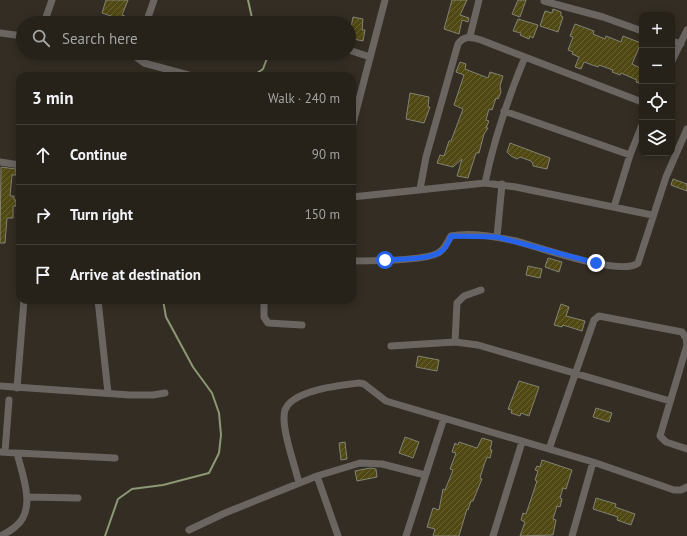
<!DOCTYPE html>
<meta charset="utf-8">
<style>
body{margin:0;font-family:"PT Sans",sans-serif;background:#322f27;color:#f1f3f6}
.controls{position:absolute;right:12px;top:12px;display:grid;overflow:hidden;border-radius:8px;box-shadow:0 2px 10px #0003}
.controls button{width:36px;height:36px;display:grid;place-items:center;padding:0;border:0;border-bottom:1px solid #423f39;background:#26221a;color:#f1f3f6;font:20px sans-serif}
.stop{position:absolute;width:12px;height:12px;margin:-9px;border:3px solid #2563eb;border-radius:50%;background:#fff}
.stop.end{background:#2563eb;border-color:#fff;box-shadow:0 1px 4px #0008}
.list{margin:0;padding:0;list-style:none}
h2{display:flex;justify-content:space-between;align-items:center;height:52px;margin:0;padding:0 16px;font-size:17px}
h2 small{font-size:13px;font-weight:400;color:#a4a4a2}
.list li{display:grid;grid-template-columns:26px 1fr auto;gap:12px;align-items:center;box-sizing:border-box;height:60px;padding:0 16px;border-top:1px solid #423f39}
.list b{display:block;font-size:15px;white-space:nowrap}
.list em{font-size:13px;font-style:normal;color:#a4a4a2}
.icon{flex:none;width:22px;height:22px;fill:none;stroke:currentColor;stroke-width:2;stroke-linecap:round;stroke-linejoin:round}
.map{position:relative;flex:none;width:687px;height:536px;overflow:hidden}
.search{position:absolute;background:#26221a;box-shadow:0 2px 10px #0003;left:16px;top:16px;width:340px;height:44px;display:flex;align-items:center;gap:10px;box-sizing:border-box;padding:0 14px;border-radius:22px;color:#a4a4a2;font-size:15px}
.panel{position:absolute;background:#26221a;box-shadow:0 2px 10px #0003;left:16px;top:72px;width:340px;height:232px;border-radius:12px}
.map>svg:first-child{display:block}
</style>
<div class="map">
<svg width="687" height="536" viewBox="0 0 687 536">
<defs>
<pattern id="building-hatch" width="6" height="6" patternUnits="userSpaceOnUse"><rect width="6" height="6" fill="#504913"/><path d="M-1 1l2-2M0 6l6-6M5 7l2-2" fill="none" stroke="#686234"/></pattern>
</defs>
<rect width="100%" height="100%" fill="#332d23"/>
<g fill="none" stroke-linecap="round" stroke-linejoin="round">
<!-- stream -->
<path stroke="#8d9875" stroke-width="2" d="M248 0 252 18 255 23
M253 76 263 69 269 53
M105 536 118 499 132 489 163 485 209 473 219 453 221 435 219 413 212 393 193 367 166 317 163 300"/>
</g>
<!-- building -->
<path fill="url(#building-hatch)" stroke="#838274" d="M106 0H128L122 15 127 17 125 23H115L117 18 102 13Z
M452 0H467L460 15 469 18 468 22 462 20 459 34 444 29Z
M518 0H526L520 17 512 14Z
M553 9 561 12V16L563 17 558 32 540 26 545 11 552 13Z
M353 17 363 19 362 30H365L363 41 349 38Z
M518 19 538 25 533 38 530 36 529 39 520 35 521 33 513 31Z
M575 24 594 31 593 34 605 39 606 36 621 42 623 36 641 43 632 64 642 69V84L636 82 637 80 621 73 620 75 612 72 613 70 599 65 598 67 584 62 581 69 575 67 579 57 572 54 573 52 568 50 573 37 570 36Z
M460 62 466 64 465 69 488 78 490 72 503 76 500 86 501 92 498 99 496 98 492 110 489 109 486 120 489 121 486 128H488L484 134 479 153H476L468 178 457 176 462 159 453 167 437 163 440 155 444 156 449 141H451L463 109 454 105 464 75 456 72Z
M410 93 429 97 428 107H430L424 123 406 119Z
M510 143 550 158 547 169 533 166V164L531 161 520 157 517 159 511 156 507 152Z
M1 167 16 169V175H12L10 196H14V200H16V206H13V218H7L5 243H0Z
M673 179 687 184V191L671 185Z
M548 258 562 262 559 272 545 267Z
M528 266 542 269 540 278 526 275Z
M561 304 569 307 566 316 585 321 582 331 563 325 562 327 554 325Z
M418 356 439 360 437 371 416 367Z
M519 381 539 387 529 416 521 413 520 416 511 413 512 410 508 409Z
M596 408 612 413 609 422 593 417Z
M405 437 419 442 413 458 399 453Z
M482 438 492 441 490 450H492L490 458 487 457 484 465 480 478 482 479 479 486 473 501H471L468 510 467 509 459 536H433L435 529 427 527 433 508 439 510 443 489 445 490 453 470 450 469 456 453 452 452 455 443 458 445 459 442 477 448Z
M345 442 347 459 341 460 339 443Z
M542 460 572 470 566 489 563 488 560 498 562 499 560 507 557 506 553 519 556 520 553 535 520 536 525 522 521 520 523 513 526 514 537 481 535 480 538 471 535 470 537 466 540 467Z
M370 468 376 469 377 477 357 481 355 471Z
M596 498 616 504 615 507 635 514 631 525 617 520 618 517 593 509Z"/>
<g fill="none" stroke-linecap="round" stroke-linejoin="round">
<!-- street -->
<path stroke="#6b6562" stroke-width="7" d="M544 1 603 17 642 31
M44 23 52 0
M146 23 154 0
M0 33 23 36
M470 36 479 0
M672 41 681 44
M349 50 370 57
M136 53V57L144 63 192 76
M672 61 687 30
M504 111 630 155
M352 127 385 0
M0 162 20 165
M485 183C494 139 508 98 525 57
M420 189 426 157 458 44C464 35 471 37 481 40L642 102
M352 197 485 183 516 187 652 215
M614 207 630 155 642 125
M497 237 502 184
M352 261C370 261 424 261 438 253 445 250 447 242 451 236 469 232 498 237 516 241 538 247 622 277 638 263L666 177 687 129
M98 300 108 393
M264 300V317L268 323 302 325
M455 342 457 303 464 296 481 290
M391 346 455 342 478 345 670 401
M0 386 130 395H153L165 393
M17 388 24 300
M549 449 594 320 599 316 682 332 686 338 687 345 660 436 666 442 687 449
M0 452 17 453C22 474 37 509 16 526 12 530 6 533 1 536
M5 452 9 400
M17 453 115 458
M317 476 338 536
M299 483C295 465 280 426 285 410 292 390 341 385 359 383L364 384 386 401 593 462 674 490H681L687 487
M27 497 78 498
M189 530 225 513 317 476 360 463 382 464 425 475
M406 536 444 418
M493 536 522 442
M572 536 593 462"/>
</g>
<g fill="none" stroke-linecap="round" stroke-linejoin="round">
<!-- route -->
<path stroke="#2563eb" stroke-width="5" d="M385 260C399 259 433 260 443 250 447 246 449 241 451 236L497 237 596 263"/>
</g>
</svg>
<div class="controls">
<button>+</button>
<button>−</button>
<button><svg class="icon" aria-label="locate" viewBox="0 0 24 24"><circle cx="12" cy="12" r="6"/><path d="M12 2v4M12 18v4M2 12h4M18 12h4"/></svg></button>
<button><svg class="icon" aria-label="layers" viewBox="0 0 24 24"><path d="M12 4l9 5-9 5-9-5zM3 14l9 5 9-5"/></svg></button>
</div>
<div class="stop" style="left:385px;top:260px"></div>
<div class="stop end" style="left:596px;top:263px"></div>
<div class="search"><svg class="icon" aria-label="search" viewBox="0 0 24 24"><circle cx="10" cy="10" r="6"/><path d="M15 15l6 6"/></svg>Search here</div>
<section class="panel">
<h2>3 min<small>Walk · 240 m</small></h2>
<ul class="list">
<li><svg class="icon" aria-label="ahead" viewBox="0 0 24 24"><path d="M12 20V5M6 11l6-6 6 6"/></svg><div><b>Continue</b></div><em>90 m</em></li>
<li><svg class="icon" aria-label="right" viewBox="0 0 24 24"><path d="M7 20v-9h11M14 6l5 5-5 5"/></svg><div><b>Turn right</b></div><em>150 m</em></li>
<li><svg class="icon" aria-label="arrive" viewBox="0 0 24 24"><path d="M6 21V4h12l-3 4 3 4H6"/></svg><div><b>Arrive at destination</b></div></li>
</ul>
</section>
</div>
